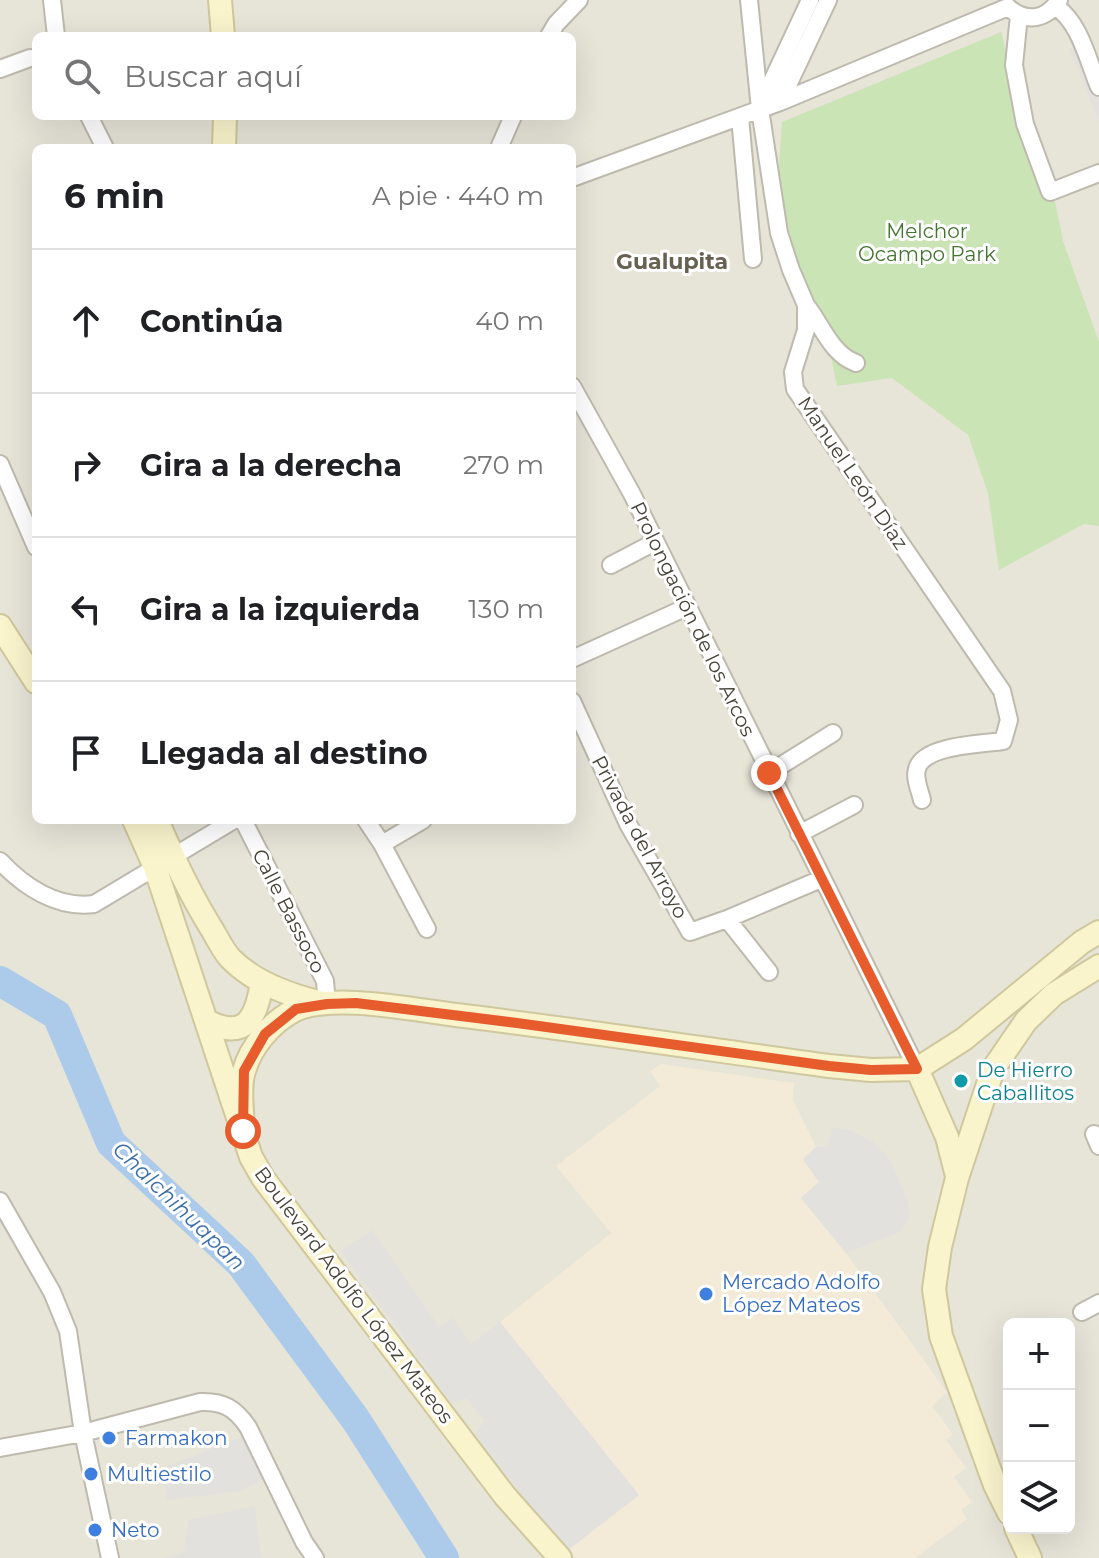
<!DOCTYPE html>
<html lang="es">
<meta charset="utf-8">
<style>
body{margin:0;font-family:Montserrat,sans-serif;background:#f6f6f6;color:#202124}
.controls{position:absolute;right:24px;bottom:24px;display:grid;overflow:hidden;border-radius:12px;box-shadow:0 8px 32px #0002}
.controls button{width:72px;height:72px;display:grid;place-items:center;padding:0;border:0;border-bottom:2px solid #e0e0e0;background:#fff;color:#202124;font:40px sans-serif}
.stop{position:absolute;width:24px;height:24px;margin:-18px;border:6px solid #e75c2d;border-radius:50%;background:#fff}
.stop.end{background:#e75c2d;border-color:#fff;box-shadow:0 2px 8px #0008}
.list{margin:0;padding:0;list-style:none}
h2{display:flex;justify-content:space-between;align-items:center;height:104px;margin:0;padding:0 32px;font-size:34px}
h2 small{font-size:26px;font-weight:400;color:#757577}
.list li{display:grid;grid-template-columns:52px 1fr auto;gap:24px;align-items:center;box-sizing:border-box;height:144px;padding:0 32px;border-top:2px solid #e0e0e0}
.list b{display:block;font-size:30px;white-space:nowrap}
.list em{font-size:26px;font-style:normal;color:#757577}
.icon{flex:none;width:44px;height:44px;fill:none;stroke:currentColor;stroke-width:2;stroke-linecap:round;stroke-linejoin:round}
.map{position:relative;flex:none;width:1099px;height:1558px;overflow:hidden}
.search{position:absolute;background:#fff;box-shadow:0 8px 32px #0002;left:32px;top:32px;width:544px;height:88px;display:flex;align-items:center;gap:20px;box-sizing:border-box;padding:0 28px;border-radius:12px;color:#757577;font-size:30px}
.panel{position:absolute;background:#fff;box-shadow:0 8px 32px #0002;left:32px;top:144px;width:544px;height:680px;border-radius:12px}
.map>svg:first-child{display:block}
</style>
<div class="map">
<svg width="1099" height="1558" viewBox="0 0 1099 1558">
<rect width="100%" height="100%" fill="#f3f1ea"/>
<!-- residential -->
<path fill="#e7e4d8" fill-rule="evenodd" d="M0 0H1099V1558H0ZM36 36H572V116H36ZM36 148H572V820H36ZM1009 1324H1069V1528H1009Z"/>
<!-- commercial -->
<path fill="#f3ead7" d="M662 1064 794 1083 793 1100 816 1147 803 1160 819 1182 801 1198 846 1253 947 1392 932 1406 953 1434 946 1440 966 1468 954 1477 972 1502 961 1510 967 1519 915 1558H576L568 1550 639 1495 500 1322 611 1233 556 1166 660 1086 650 1071Z"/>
<!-- green -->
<path fill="#cbe4b6" d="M1001 32 1013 78 1054 196 1063 241 1099 342V526L1084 524 999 570 988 493 968 435 892 378 837 386 825 328 799 279 785 222 779 165 782 122Z"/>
<!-- parking -->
<path fill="#e2e1de" d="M1077 46 1099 99V122L1069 49Z
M833 1128 850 1130 873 1142 890 1160 908 1201 910 1217 900 1232 846 1253 801 1198 819 1182 803 1159 816 1147H827Z
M372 1230 439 1327 453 1318 471 1344 500 1322 639 1495 568 1550 539 1518 475 1433 485 1421 466 1398 452 1403 341 1251Z
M242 1437 266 1478 240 1491 167 1500 162 1468Z
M255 1506 261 1558H165L184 1552 189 1520Z"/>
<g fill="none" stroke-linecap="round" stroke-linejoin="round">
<!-- river -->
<path stroke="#accaea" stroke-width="30" d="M0 981 57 1015 111 1143 241 1264 356 1420 444 1558"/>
<defs>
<path id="street" d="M52 0 56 36
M749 0 760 109 779 233 791 270 806 305V330L793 372 795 389 1002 691 1009 720 1003 741C982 744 923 745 917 769 914 778 920 791 922 800
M1055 6C1080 22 1088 61 1099 87
M1010 9C1028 23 1047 19 1059 0
M1019 15 1014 65 1025 124 1050 192 1099 173
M549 36 556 24 579 0
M0 69 30 58
M780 102 828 0
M760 107 810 0
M89 116 105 148
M740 117 753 259
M499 148 513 116
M572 178 780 102 1008 7
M806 305C822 325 831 354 856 363
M572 386 632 494 917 1069
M0 464 36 547
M611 565 655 542
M572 659 687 607
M572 701 628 824 690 932 727 919 821 879
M769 773 833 733
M243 820 325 981 327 1004
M366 820 382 844 427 929
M799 834 854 805
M382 844 423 820
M0 861C24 887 58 909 94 904L234 820
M727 919 769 972
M1094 1134 1099 1146
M0 1201 52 1292 68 1331 83 1433 110 1558
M1082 1312 1099 1303
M0 1448 83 1433 200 1402C223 1401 235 1408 248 1427L304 1542 315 1558"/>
<path id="secondary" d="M220 0 223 36
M224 148 225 116
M0 626 36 682
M134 820 155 867 251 1157 263 1178 505 1496 560 1558
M157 820C173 858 191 896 213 931 218 940 223 950 230 958 253 982 286 994 318 1002
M209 1022C247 1041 257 1015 262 982
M917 1069 947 1137 957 1176
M243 1131C243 1113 238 1088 244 1071 251 1046 271 1023 293 1011 329 992 415 1010 456 1015 580 1030 705 1049 829 1066L871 1070 917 1069 964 1039 1082 942 1099 932
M1009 1513 995 1485 941 1336 934 1289 940 1247 957 1178 993 1069 1026 1021 1054 994 1099 966
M1016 1528 1030 1558"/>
</defs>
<!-- street casing -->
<use href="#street" stroke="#bebaad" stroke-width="20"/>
<!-- secondary casing -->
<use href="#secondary" stroke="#cfc79d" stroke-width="26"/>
<!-- street -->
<use href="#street" stroke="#fff" stroke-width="16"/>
<!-- secondary -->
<use href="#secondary" stroke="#faf4cd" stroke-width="22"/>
</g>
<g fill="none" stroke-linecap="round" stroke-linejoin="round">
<!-- route -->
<path stroke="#e75c2d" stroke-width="10" d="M243 1131 244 1071 265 1034 296 1009 327 1004 356 1003 517 1023 829 1066 871 1070 917 1069 769 773"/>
</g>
<!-- markers -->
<circle fill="#0f9aa8" stroke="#fff" stroke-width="3" cx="961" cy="1081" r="8"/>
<g fill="#3f7fe0" stroke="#fff" stroke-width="3">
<circle cx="706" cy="1294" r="8"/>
<circle cx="109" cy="1438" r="8"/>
<circle cx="91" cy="1474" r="8"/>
<circle cx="95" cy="1530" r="8"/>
</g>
<g text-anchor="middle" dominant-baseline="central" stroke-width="6" stroke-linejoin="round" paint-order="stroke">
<!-- park labels -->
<g font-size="20" fill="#437430" stroke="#fff">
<text x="927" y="231">Melchor<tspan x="927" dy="23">Ocampo Park</tspan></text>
</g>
<!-- street labels -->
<g font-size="20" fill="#474338" stroke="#fff">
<text transform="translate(853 473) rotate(56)">Manuel León Díaz</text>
<text transform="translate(693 619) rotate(64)">Prolongación de los Arcos</text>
<text transform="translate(640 837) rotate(62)">Privada del Arroyo</text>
<text transform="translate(289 911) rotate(63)">Calle Bassoco</text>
<text transform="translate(354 1295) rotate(53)">Boulevard Adolfo López Mateos</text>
</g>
<!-- culture labels -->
<g font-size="20" fill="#0d838f" stroke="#fff" text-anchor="start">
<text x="977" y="1070">De Hierro<tspan x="977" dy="23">Caballitos</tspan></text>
</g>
<!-- shop labels -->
<g font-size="20" fill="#366cbe" stroke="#fff" text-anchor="start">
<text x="722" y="1282">Mercado Adolfo<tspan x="722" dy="23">López Mateos</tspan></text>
<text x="125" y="1438">Farmakon</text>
<text x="107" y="1474">Multiestilo</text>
<text x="111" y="1530">Neto</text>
</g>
<!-- neighbourhood labels -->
<g font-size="22" font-weight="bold" fill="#686151" stroke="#fff">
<text x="672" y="261">Gualupita</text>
</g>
<!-- water labels -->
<g font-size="22" font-style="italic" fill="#3b6fa9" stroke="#fff">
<text transform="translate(179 1206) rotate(44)">Chalchihuapan</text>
</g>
</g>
</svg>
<div class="controls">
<button>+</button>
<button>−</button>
<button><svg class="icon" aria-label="layers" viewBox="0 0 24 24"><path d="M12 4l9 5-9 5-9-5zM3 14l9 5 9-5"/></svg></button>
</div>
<div class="stop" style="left:243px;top:1131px"></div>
<div class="stop end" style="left:769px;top:773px"></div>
<div class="search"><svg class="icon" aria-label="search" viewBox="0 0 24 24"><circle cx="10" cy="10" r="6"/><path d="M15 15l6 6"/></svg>Buscar aquí</div>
<section class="panel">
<h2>6 min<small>A pie · 440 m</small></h2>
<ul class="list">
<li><svg class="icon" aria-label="ahead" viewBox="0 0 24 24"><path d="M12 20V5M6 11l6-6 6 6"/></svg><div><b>Continúa</b></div><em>40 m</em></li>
<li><svg class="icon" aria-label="right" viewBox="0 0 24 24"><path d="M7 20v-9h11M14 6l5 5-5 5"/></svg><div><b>Gira a la derecha</b></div><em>270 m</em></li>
<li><svg class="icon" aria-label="left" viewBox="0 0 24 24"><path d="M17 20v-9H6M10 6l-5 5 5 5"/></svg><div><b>Gira a la izquierda</b></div><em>130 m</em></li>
<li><svg class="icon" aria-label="arrive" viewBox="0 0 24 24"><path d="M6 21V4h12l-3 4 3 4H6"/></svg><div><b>Llegada al destino</b></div></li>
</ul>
</section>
</div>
